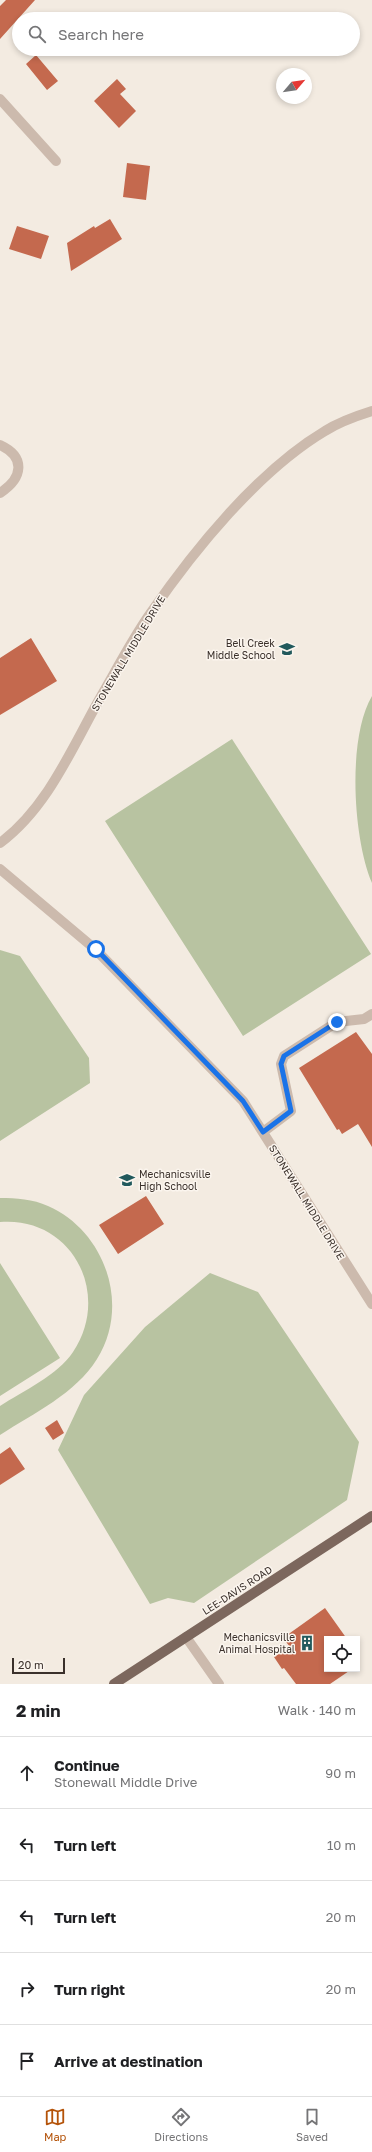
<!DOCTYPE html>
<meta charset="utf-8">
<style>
body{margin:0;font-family:"Golos Text",sans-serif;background:#f2f2f2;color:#202124}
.controls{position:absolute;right:12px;bottom:12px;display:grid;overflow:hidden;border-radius:0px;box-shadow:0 2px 6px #0003}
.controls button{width:36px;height:36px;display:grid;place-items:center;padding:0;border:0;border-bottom:1px solid #e0e0e0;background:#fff;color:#202124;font:20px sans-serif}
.compass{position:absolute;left:276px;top:68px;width:36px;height:36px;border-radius:50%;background:#fff;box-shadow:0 2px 6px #0003;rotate:61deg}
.scale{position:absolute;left:12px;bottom:10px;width:53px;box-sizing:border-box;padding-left:4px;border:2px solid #3a302b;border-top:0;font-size:11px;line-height:14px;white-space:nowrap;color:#3a302b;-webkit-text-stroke:3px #fbf5ee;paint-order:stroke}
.stop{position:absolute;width:12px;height:12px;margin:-9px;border:3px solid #1a73e8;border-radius:50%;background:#fff}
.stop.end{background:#1a73e8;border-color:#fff;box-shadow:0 1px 4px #0008}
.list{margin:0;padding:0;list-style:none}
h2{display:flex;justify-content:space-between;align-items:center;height:52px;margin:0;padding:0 16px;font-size:17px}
h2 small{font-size:13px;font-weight:400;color:#757577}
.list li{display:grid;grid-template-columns:26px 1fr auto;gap:12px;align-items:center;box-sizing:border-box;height:72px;padding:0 16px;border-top:1px solid #e0e0e0}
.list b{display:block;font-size:15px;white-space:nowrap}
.list p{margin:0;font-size:13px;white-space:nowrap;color:#757577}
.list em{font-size:13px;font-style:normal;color:#757577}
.icon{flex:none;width:22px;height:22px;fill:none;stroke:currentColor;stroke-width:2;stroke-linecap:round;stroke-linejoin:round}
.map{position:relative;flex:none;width:372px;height:1684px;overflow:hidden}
.search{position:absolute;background:#fff;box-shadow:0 2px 6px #0003;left:12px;right:12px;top:12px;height:44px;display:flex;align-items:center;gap:10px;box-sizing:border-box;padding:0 14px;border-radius:22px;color:#757577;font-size:15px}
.sheet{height:412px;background:#fff}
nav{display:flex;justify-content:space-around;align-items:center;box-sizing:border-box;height:56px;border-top:1px solid #e0e0e0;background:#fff;font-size:11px;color:#757577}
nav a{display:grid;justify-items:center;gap:2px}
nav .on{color:#b45309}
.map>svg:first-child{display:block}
</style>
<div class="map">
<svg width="372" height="1684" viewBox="0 0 372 1684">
<rect width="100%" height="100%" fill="#f3ebe1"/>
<!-- green -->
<path fill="#b8c3a1" d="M372 696V883C353 839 347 738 372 696Z
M232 739 371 954 243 1036 105 821Z
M0 950 20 956 89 1058 90 1083 0 1141Z
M0 1198C16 1198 33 1199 48 1206 105 1231 131 1305 97 1359 75 1394 34 1413 0 1435V1406C23 1391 58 1375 73 1352 112 1294 72 1216 0 1222Z
M0 1263 60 1358 0 1396Z
M210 1273 258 1292 359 1442 347 1500 194 1603 168 1598 150 1604 58 1450 84 1395 145 1327Z"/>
<!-- building -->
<path fill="#c4694e" d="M6 0H35L0 39V6Z
M36 55 58 81 47 90 26 64Z
M117 79 126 89 120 94 136 111 119 128 94 101Z
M127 163 150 166 146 200 123 197Z
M110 219 122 239 71 271 67 243 94 226 95 228Z
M17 226 49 236 41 259 9 249Z
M31 638 57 681 0 715V658Z
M356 1032 372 1054V1147L358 1124 342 1134 339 1129 337 1130 299 1068Z
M146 1196 164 1224 118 1254 99 1225Z
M57 1420 64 1433 53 1440 45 1428Z
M10 1447 25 1469 0 1485V1454Z
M325 1608 347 1639H327V1669H352L330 1684H296L284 1668 282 1669 274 1657 290 1647 283 1638Z"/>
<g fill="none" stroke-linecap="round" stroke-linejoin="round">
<!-- minor -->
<path stroke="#ccbaad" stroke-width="10" d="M0 99 56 161
M0 445C26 457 23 478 0 493
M0 843C47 808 71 750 99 700 116 671 131 641 150 614 194 550 258 471 325 431 339 422 356 416 372 411
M0 869 95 949 243 1101 372 1304
M263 1132 291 1111 281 1064 284 1056 337 1022 364 1019 372 1014
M186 1637 219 1684"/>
<!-- major -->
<path stroke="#7c675d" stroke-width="10" d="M114 1684 372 1516"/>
</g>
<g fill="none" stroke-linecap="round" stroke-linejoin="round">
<!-- route -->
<path stroke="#1a73e8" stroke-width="5" d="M96 949 243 1101 263 1132 291 1111 281 1064 284 1056 337 1022"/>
</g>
<!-- icons -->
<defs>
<symbol id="school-bare" viewBox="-9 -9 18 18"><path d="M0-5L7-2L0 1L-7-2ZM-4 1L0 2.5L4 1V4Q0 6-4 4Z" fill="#21595c" stroke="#fbf5ee" stroke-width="2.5" paint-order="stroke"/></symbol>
<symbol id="building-bare" viewBox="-9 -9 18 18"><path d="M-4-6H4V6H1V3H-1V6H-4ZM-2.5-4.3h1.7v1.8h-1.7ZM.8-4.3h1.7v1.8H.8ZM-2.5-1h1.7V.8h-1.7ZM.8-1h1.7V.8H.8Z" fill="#21595c" stroke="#fbf5ee" stroke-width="2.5" paint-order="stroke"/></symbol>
</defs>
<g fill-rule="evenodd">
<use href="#school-bare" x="276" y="638" width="22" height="22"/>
<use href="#school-bare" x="116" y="1169" width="22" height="22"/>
<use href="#building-bare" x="296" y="1632" width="22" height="22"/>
</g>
<g text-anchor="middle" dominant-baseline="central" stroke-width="3" stroke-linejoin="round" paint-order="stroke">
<!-- poi labels -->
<g font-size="10" fill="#3a302b" stroke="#fbf5ee" text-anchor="end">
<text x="275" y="643">Bell Creek<tspan x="275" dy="12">Middle School</tspan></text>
<text x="139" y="1174" text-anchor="start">Mechanicsville<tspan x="139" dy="12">High School</tspan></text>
<text x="295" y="1637">Mechanicsville<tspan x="295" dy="12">Animal Hospital</tspan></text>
</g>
<!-- street labels -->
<g font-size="10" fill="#3a302b" stroke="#fbf5ee">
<text transform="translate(128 653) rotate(-59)">STONEWALL MIDDLE DRIVE</text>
<text transform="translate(307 1202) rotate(58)">STONEWALL MIDDLE DRIVE</text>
<text transform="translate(237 1590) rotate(-33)">LEE-DAVIS ROAD</text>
</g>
</g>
</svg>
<div class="controls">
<button><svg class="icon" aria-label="locate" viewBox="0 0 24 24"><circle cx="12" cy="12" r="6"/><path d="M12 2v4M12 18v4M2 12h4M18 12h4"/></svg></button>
</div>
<svg class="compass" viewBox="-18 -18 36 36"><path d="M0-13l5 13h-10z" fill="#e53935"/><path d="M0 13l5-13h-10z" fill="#757577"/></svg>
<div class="scale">20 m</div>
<div class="stop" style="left:96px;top:949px"></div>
<div class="stop end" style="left:337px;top:1022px"></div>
<div class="search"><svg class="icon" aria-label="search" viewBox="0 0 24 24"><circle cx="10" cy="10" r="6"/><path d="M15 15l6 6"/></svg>Search here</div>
</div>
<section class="sheet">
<h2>2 min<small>Walk · 140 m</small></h2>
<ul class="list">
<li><svg class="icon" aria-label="ahead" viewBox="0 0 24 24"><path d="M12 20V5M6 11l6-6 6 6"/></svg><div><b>Continue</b><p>Stonewall Middle Drive</p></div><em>90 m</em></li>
<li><svg class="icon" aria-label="left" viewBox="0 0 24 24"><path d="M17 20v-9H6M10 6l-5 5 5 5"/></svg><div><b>Turn left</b></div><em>10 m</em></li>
<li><svg class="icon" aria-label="left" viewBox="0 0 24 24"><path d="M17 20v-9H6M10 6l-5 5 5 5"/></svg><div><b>Turn left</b></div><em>20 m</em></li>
<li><svg class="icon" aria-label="right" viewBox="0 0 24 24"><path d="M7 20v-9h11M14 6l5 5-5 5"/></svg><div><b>Turn right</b></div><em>20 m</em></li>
<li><svg class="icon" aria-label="arrive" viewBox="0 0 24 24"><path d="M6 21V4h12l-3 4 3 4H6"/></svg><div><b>Arrive at destination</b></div></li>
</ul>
</section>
<nav>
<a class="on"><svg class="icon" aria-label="map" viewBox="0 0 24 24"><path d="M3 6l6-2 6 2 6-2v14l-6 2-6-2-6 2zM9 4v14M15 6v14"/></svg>Map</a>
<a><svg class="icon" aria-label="directions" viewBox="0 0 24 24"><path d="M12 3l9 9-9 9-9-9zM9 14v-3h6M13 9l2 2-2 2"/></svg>Directions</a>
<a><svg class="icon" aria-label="saved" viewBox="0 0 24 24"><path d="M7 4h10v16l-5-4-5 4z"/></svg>Saved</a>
</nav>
